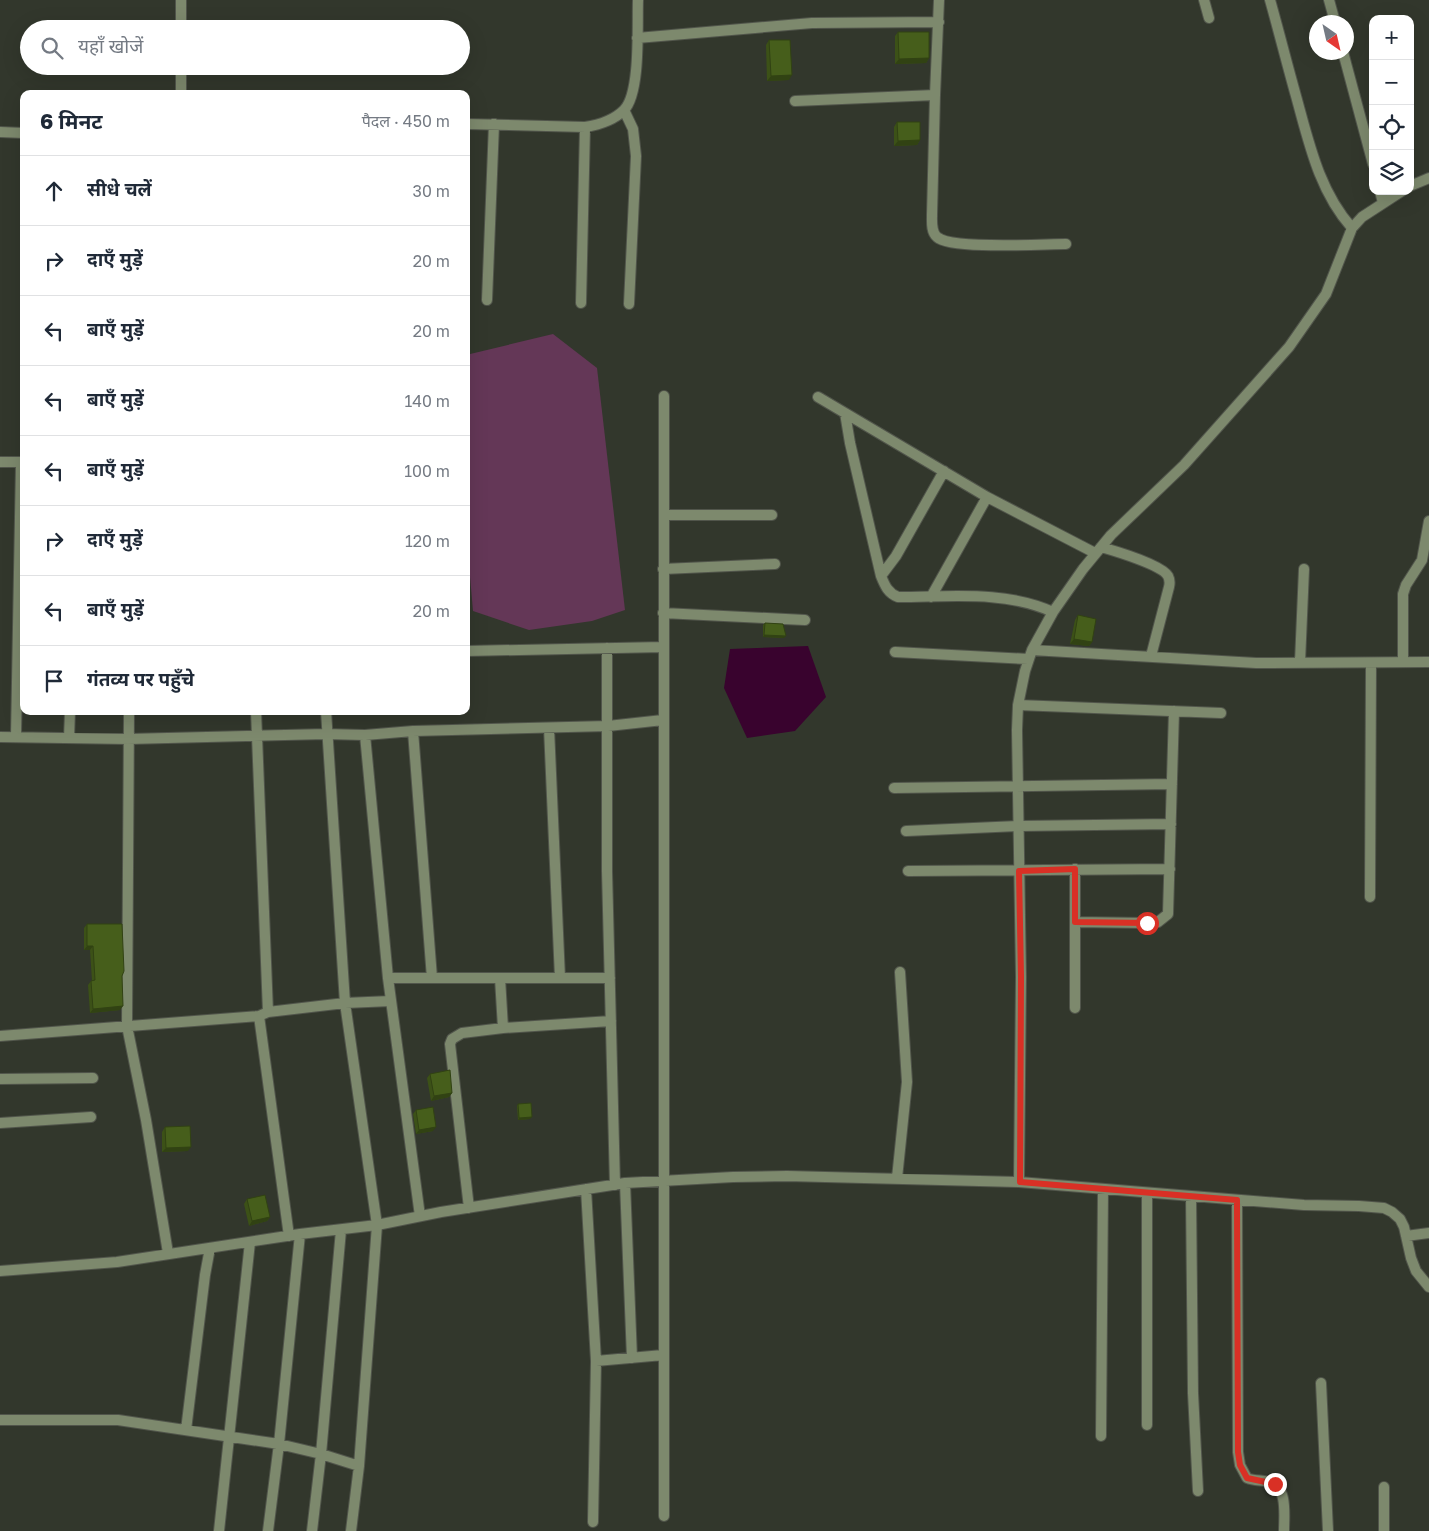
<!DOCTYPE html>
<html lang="hi">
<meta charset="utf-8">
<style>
body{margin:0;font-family:"Golos Text","Noto Sans Devanagari",sans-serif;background:#f6f6f7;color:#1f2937}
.controls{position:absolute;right:15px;top:15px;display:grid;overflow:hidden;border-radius:10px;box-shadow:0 5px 20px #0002}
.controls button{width:45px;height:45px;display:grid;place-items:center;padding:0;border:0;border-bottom:1px solid #e0e1e3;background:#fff;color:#1f2937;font:25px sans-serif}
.compass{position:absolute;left:1309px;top:15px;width:45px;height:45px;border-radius:50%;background:#fff;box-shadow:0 5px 20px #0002;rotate:146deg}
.stop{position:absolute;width:15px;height:15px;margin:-11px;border:4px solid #d93025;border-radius:50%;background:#fff}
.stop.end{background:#d93025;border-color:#fff;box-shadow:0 1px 5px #0008}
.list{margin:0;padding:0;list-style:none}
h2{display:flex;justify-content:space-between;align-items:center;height:65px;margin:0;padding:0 20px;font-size:21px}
h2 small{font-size:16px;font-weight:400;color:#747a83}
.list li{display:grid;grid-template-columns:32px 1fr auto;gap:15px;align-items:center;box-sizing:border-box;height:70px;padding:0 20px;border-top:1px solid #e0e1e3}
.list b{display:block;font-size:19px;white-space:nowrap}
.list em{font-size:16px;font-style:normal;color:#747a83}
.icon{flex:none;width:28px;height:28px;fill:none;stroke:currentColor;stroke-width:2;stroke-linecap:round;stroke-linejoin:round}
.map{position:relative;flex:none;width:1429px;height:1531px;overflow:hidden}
.search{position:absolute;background:#fff;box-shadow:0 5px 20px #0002;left:20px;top:20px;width:450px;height:55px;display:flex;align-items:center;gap:12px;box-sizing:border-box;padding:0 18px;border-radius:28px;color:#747a83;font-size:19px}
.panel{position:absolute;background:#fff;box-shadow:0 5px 20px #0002;left:20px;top:90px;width:450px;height:625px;border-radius:10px}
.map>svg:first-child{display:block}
</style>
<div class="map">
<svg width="1429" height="1531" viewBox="0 0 1429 1531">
<rect width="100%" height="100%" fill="#32372c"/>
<!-- green -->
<path fill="#643757" d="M553 334 597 368 625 610 592 621 529 630 473 611 466 530V355Z"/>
<!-- water -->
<path fill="#39032e" d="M808 646 826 697 795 731 747 738 724 688 730 649Z"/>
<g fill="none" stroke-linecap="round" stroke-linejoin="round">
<defs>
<path id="minor" d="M181 0V29
M939 0 935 95 932 215C932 222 931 232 937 237 951 250 1043 244 1066 244
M1204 0 1209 18
M1270 0C1279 32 1287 64 1296 96 1309 143 1319 191 1352 228
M1329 0 1335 22
M637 38 812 23 939 22
M1343 52 1373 164
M181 66V94
M795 101 935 95
M624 110 633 129 636 156 629 304
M466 124 585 127C598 125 614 120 624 110 641 93 637 25 638 0
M0 132 24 133
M1410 186 1429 178
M1380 191 1383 203
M487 300 494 124
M581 303 585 127
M664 396V1516
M818 397 987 497 1095 553
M845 413 850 443 881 576C885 586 888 593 898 597 950 597 1004 590 1053 612
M0 462H24
M664 515H772
M1101 547C1115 551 1162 565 1168 576 1170 580 1170 583 1169 587L1151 656
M663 569 775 564
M881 576 896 556 944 471
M931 597 987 497
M663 613 805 620
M607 648V871L615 1185
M1032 650 1256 663 1429 662
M466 651 663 647
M895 652 1028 659
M1300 662 1304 569
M1403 662V594L1406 585 1422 560 1429 521
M1018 705 1221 713
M129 711 127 1026 146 1120 168 1253
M256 711 268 1012 259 1016 289 1236
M326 711 345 1003 377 1225 359 1466 351 1531
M549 728 560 978
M413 731 432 978
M365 735 388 978 420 1216
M0 737 128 739 326 734 365 735 413 731 608 726 663 720
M16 737 21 462
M69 738 70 711
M894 788 1172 784
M906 831 1019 826 1171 824
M908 871 1170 869
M1370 897 1371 663
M1075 922 1147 923 1158 922 1168 914 1174 711
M388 978H610
M500 978 503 1028
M1075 1008V869
M268 1012 345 1003 391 1001
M0 1036 259 1016
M0 1079 93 1078
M0 1123 91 1117
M897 1178 907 1082 900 972
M1019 1182 1021 977 1017 730 1018 705 1025 671 1032 650 1053 612 1083 569 1111 535 1184 465 1289 347 1326 294 1352 228 1362 217 1402 191
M625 1183 632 1358
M586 1189 596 1361 593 1522
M1191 1196 1193 1393 1198 1491
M1237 1200 1238 1452 1240 1465 1247 1478C1254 1481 1262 1480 1270 1482 1288 1487 1284 1516 1284 1531
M469 1208 450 1044 452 1039 462 1033 503 1028 611 1021
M1406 1236 1429 1233
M0 1271 117 1262 300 1234 377 1225 441 1212 625 1183 733 1177 787 1176 1019 1182 1304 1205 1359 1206 1384 1208 1392 1212 1400 1219 1404 1227 1411 1258 1416 1271 1429 1287
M596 1361 663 1355
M1321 1383 1328 1531
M0 1420H118L279 1444 321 1454 359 1466
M1147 1425V1193
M186 1430 205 1275 210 1248
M1101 1436 1103 1189
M1384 1487V1531
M219 1531 250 1242
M268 1531 279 1444 300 1234
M312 1531 321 1454 341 1230"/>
</defs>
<!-- minor casing -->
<use href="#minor" stroke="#51554b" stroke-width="12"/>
<!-- minor -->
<use href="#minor" stroke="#7d896d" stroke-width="10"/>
</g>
<!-- wall -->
<path fill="#3c5117" d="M898 32 929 58 926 63 895 64V36Z
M769 40 789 80 767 81 766 45Z
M897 122 920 140 917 145 894 146V127Z
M1078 615 1092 642 1089 646 1070 644 1075 620Z
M765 623 784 638 763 637V625Z
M87 924 122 976 120 1010 90 1013 88 985 91 981H92L90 950H84V928Z
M430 1074 452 1093 449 1097 431 1101 427 1078Z
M518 1104 530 1119 518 1120 517 1106Z
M416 1110 433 1131 416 1134 413 1114Z
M165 1127 188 1151 162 1152V1132Z
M247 1199 270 1217 267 1221 249 1226 244 1204Z"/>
<!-- shaded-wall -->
<path fill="#314213" d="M929 58 926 63 895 64 899 59Z
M792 75 789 80 767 81 771 76Z
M920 140 917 145 894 146 898 141Z
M764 635 786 636 784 638 763 637Z
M1074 639 1092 642 1089 646 1070 644Z
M87 946H93L90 950H84Z
M123 1006 120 1010 90 1013 93 1009Z
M452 1093 449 1097 431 1101 434 1096Z
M532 1117 530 1119 518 1120 519 1118Z
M436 1127 433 1131 416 1134 419 1130Z
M191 1147 188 1151 162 1152 166 1148Z
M270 1217 267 1221 249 1226 252 1221Z"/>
<!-- building -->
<path fill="#465e1b" stroke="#314213" d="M898 32H929V58L899 59Z
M769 40H790L792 75 771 76Z
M897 122H920V140L898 141Z
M1078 615 1096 619 1092 642 1074 639Z
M765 623 783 624 786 636 764 635Z
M87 924H122L124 971 122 976 123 1006 93 1009 91 981 95 980 93 946H87Z
M450 1070 452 1093 434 1096 430 1074Z
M531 1103 532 1117 519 1118 518 1104Z
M433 1107 436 1127 419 1130 416 1110Z
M190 1126 191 1147 166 1148 165 1127Z
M265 1195 270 1217 252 1221 247 1199Z"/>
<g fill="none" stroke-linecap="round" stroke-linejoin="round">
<!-- route -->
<path stroke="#d93025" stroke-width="6" d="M1147 923 1075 922V869L1019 871 1021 977 1020 1182 1237 1200 1238 1452 1240 1465 1247 1478 1275 1484"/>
</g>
</svg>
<div class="controls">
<button>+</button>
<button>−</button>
<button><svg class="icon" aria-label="locate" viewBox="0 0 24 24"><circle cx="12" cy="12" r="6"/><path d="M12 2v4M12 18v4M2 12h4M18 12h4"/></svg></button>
<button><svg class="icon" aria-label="layers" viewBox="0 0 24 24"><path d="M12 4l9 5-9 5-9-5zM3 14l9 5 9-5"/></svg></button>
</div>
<svg class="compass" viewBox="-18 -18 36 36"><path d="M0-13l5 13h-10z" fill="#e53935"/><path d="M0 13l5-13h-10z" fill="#747a83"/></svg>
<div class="stop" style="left:1147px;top:923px"></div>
<div class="stop end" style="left:1275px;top:1484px"></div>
<div class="search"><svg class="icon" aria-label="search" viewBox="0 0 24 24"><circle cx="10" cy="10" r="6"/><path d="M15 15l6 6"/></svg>यहाँ खोजें</div>
<section class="panel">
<h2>6 मिनट<small>पैदल · 450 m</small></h2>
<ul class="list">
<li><svg class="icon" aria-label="ahead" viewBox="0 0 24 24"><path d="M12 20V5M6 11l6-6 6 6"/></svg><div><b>सीधे चलें</b></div><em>30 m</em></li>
<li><svg class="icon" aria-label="right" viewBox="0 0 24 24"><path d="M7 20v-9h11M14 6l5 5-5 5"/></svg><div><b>दाएँ मुड़ें</b></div><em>20 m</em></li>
<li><svg class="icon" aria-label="left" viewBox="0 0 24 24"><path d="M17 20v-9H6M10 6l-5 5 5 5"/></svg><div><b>बाएँ मुड़ें</b></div><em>20 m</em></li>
<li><svg class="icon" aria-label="left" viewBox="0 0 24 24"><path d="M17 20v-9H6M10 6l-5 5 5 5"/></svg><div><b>बाएँ मुड़ें</b></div><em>140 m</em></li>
<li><svg class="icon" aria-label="left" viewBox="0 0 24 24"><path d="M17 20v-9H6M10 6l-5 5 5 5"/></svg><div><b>बाएँ मुड़ें</b></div><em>100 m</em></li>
<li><svg class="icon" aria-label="right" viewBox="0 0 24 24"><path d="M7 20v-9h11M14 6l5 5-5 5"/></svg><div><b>दाएँ मुड़ें</b></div><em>120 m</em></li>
<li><svg class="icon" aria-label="left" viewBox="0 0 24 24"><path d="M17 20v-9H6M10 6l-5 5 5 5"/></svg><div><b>बाएँ मुड़ें</b></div><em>20 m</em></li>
<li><svg class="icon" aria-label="arrive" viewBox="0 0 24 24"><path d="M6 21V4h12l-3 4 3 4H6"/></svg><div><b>गंतव्य पर पहुँचे</b></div></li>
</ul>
</section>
</div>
